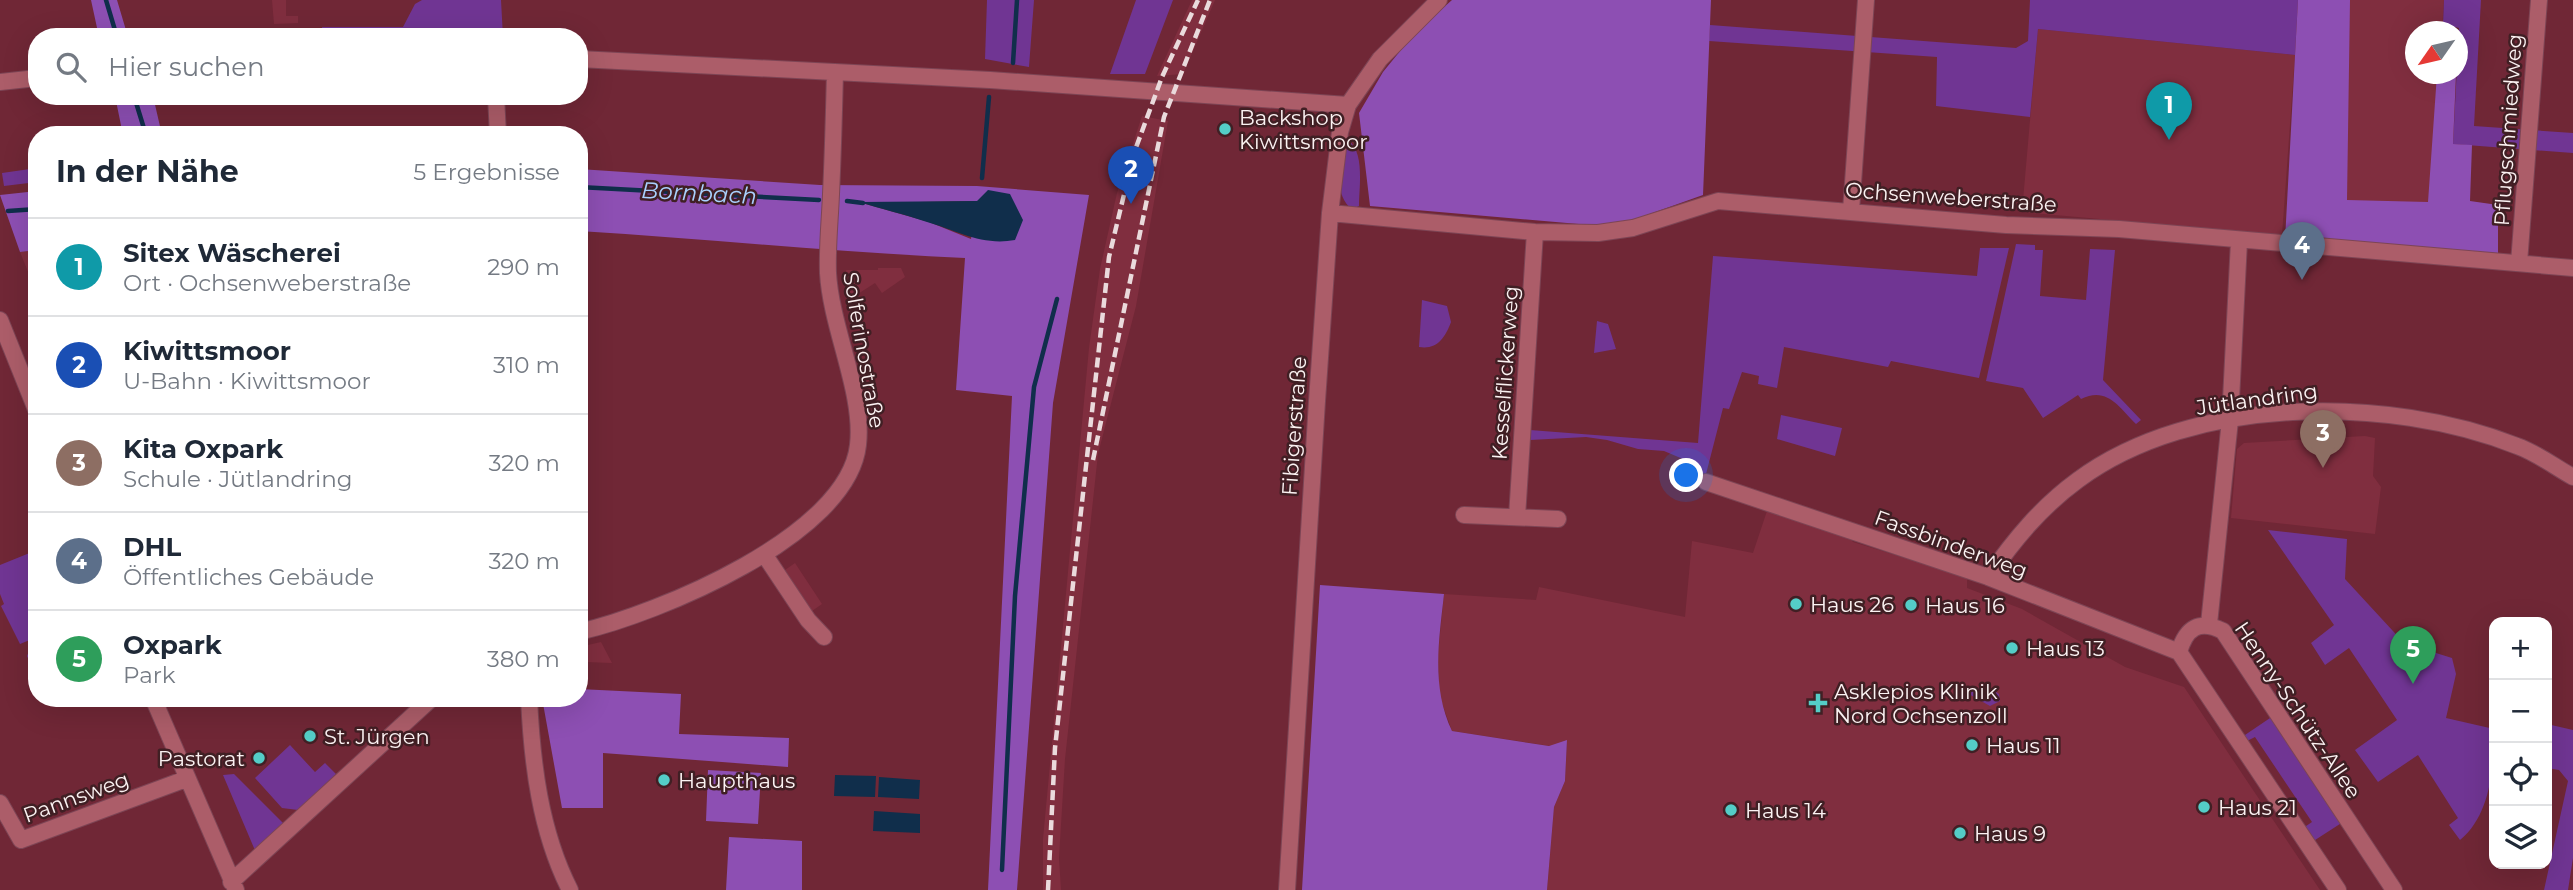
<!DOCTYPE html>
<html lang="de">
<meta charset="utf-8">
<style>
body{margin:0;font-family:Montserrat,sans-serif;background:#f6f6f7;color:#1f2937}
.controls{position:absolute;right:21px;bottom:21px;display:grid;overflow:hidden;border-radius:14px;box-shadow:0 7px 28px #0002}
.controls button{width:63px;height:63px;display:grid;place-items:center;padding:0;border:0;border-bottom:2px solid #e0e1e3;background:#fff;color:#1f2937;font:35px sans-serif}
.compass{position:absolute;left:2405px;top:21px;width:63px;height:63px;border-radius:50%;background:#fff;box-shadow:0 7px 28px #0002;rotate:236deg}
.you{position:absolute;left:1687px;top:476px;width:24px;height:24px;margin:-18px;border:5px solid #fff;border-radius:50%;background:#1a73e8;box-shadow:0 0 0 10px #1a73e833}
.badge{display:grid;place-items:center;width:46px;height:46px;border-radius:50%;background:#0f766e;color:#fff;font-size:23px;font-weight:700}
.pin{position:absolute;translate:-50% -58px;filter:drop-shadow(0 2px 4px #0008)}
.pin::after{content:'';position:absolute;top:37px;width:24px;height:21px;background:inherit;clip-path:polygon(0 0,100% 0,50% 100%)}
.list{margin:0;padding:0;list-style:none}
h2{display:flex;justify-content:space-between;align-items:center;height:91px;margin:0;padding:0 28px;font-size:30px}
h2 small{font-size:23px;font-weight:400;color:#747a83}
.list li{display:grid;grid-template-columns:46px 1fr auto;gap:21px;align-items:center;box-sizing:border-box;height:98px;padding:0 28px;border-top:2px solid #e0e1e3}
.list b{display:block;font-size:26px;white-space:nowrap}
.list p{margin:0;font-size:23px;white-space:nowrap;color:#747a83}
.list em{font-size:23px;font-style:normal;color:#747a83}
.icon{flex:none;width:38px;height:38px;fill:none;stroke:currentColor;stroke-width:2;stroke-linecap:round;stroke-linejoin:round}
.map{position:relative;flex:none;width:2573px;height:890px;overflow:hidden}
.search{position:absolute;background:#fff;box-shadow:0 7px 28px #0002;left:28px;top:28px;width:560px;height:77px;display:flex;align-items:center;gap:18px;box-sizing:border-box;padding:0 24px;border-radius:28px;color:#747a83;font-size:26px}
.panel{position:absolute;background:#fff;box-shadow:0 7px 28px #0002;left:28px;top:126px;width:560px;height:581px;border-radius:28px}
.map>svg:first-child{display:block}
</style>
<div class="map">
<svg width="2573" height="890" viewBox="0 0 2573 890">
<rect width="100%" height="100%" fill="#702736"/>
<!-- built -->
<path fill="#802e3f" d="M272 0H286V16H298V23L274 24Z
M1192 0H1215L1183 74 1157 76Z
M2349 0H2444L2442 31 2416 32V74H2440L2458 191 2338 238Z
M2038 29 2295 55 2282 235 2022 212Z
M1142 116 1168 121 1136 306 1098 454 1065 759 1059 858 1061 890H1043V839L1089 348 1100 269 1117 193Z
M37 250V294L20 252Z
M878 268H901L905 277 882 293 875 283 850 299 846 270H878Z
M2365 436 2375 438 2373 476 2381 487 2375 534 2231 518 2237 449 2244 443Z
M1767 511 1847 535 1853 542 1967 577V588L2022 609 2125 667 2184 687 2320 890H1547L1554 807 1565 781 1567 741 1550 746 1452 731 1439 695 1438 654 1444 594 1536 600 1539 587 1685 617 1692 541 1753 553Z
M795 563 822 604 812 611 785 570Z
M601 642 612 663 585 662V665H579V647Z"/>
<!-- green -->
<path fill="#703593" d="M422 0H501L503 37H324L322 27H403L415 4Z
M987 0H1034L1029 67 985 59Z
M1136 0H1173L1145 74H1110Z
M2030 0H2298L2295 55 2038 29 2030 117 1936 106 1937 57 1709 41 1710 25 2016 48 2028 41Z
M2444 0H2481L2474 126 2573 133V153L2453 144 2459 28 2443 24Z
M1348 140C1365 152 1359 187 1359 206L1352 209C1331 193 1343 162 1348 140Z
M37 168V182L4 186 2 173Z
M2016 244 2035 245V250H2043L2040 296 2086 300 2090 249 2115 250 2103 380 2141 420 2136 424C2119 407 2107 386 2081 399L2078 395 2043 418 2023 388 1986 381Z
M1980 248H2009L1979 378 1891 361 1888 367 1784 347 1777 388 1758 384 1759 376 1742 372 1729 409 1723 408 1705 478 1694 473 1683 459 1664 451 1638 449 1607 440 1586 437 1530 440V430L1698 443 1713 256 1977 276Z
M1422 300 1447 306 1451 322C1445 338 1437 350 1419 347Z
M1597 321 1608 324 1616 349 1594 353Z
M1781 415 1842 428 1835 456 1777 439Z
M2268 530 2347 539 2345 579 2404 643 2452 658 2456 674 2446 718 2494 729C2494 766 2491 815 2460 840L2449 825 2458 818 2418 755 2378 782 2355 750 2397 720 2349 648 2325 665 2311 643 2334 625Z
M37 550V637L20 644 1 606 4 604 0 594V565Z
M37 640V677L27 656 33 642Z
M1968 688 1992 689 1999 694 2000 701 1990 706 1967 693Z
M2273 716 2343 822 2312 842 2303 828 2312 822 2255 737 2245 742 2242 737Z
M2547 724 2573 730V858L2568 890H2544L2568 781 2559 770 2547 768Z
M290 745 315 772 325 763 336 774 298 810 282 808 255 778Z
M234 774 285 825 257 855 223 775Z"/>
<!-- forest -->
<path fill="#8d4fb3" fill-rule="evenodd" d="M91 0H117L128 37H99Z
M1452 0H1711L1703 195 1613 227 1370 206 1359 113 1383 72 1414 34Z
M2298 0H2350L2347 200 2428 202 2437 74H2456L2453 144 2472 145 2470 201 2498 205V256L2285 240Z
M115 96H153L162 135H123Z
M579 169 820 185 977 186 1089 195 1053 403 1017 890H988L1012 396 956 390 965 258C836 252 708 239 579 231ZM977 201 971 239 929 222 862 203Z
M37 191V250L20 252 0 195Z
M1320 585 1444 594C1439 640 1431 687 1452 731L1549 746 1567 740 1565 781 1554 807 1547 890H1302Z
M579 689 681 694 679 734 789 738 788 767 603 753V808H562L542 698H579Z
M708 770 761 773 758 824 706 821Z
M729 837 802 841V890H726Z"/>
<!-- water -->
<path fill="#102e4b" d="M988 190 1010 194 1023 220 1015 240C982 246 958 231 927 222 904 214 881 209 859 202L977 201Z
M835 775 876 776 875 797 834 796Z
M879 777 920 780 919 799 878 797Z
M874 811 920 814V833L873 831Z"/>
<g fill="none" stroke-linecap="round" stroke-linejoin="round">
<!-- stream -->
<path stroke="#102e4b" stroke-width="4.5" d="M106 0 117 37
M1013 63 1017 0
M134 96 146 135
M982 178 989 97
M579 187 819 200
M847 201 863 203
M8 211 37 209
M1002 870 1015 596 1034 387 1057 299"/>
<defs>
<path id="street" d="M579 59 990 80 1348 105
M0 82 37 78
M496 96 498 135
M1851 211 1866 0
M1330 213 1535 232 1598 233 1633 228 1718 201 2006 225 2119 229 2573 268
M2519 263 2539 0
M0 320 37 412
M1706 482 1988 577 2179 652
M1464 515 1558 519
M1517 517 1535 232
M764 554 808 620 824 637
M1988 577C2014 540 2041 507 2078 480 2193 395 2389 395 2517 446 2537 453 2555 467 2573 477
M2209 624 2230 420 2239 241
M579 632C657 614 848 536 858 445 864 393 831 328 828 273 827 247 830 220 831 194 833 153 834 113 835 72
M153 698 236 890
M529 698C532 763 540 831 570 890
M0 803 21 840 186 779
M231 882 432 698
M1287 890 1317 401 1330 213 1340 132 1348 105 1380 59 1439 0
M2338 890 2179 652C2186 628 2199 619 2223 631L2394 890"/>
</defs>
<!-- street casing -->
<use href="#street" stroke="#7d4555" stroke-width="18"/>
<!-- street -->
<use href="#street" stroke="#ac5d69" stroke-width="16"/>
<!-- rail -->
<path stroke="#eadadc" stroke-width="4.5" stroke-dasharray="10 5" stroke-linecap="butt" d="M1093 460 1164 117 1210 0
M1048 890 1055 748 1109 257 1134 153 1162 77 1198 0"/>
</g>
<!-- markers -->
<g fill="#54cdc7" stroke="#401f24" stroke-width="2.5">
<circle cx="1225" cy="129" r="7"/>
<circle cx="1796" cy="604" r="7"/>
<circle cx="1911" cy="605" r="7"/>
<circle cx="2012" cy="648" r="7"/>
<path d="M1814.5 692.5h7v7h7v7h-7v7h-7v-7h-7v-7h7z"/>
<circle cx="310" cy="736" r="7"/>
<circle cx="1972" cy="745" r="7"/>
<circle cx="259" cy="758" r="7"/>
<circle cx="664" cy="780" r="7"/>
<circle cx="2204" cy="807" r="7"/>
<circle cx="1731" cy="810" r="7"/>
<circle cx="1960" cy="833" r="7"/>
</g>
<g text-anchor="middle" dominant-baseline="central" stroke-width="5" stroke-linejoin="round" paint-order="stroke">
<!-- poi labels -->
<g font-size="21" fill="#fbf2f2" stroke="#401f24" text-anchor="start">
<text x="1239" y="117">Backshop<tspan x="1239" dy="24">Kiwittsmoor</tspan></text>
<text x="1810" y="604">Haus 26</text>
<text x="1925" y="605">Haus 16</text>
<text x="2026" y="648">Haus 13</text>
<text x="1834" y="691">Asklepios Klinik<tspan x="1834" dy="24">Nord Ochsenzoll</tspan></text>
<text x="324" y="736">St. Jürgen</text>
<text x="1986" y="745">Haus 11</text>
<text x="245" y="758" text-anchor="end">Pastorat</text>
<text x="678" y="780">Haupthaus</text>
<text x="2218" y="807">Haus 21</text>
<text x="1745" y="810">Haus 14</text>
<text x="1974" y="833">Haus 9</text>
</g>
<!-- street labels -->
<g font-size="21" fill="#fbf2f2" stroke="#401f24">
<text transform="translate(2508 130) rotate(-86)">Pflugschmiedweg</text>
<text transform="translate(1951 197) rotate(4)">Ochsenweberstraße</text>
<text transform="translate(864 350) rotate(80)">Solferinostraße</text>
<text transform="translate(1505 373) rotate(-86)">Kesselflickerweg</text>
<text transform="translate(2257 399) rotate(-8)">Jütlandring</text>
<text transform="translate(1294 426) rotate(-86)">Fibigerstraße</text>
<text transform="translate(1951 544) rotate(20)">Fassbinderweg</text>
<text transform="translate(2298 710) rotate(56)">Henny-Schütz-Allee</text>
<text transform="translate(76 797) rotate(-20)">Pannsweg</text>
</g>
<!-- water labels -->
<g font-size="23" font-style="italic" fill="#a9d1fd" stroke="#401f24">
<text transform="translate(699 193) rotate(3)">Bornbach</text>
</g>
</g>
</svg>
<div class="controls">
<button>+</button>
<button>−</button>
<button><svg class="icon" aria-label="locate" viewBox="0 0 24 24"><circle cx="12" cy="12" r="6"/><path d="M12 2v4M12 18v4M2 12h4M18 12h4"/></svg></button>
<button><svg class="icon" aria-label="layers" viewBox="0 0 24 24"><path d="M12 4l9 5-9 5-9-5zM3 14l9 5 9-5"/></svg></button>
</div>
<svg class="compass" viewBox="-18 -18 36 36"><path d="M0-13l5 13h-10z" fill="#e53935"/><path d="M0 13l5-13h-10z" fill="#747a83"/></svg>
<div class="you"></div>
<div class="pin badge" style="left:2169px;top:140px;background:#0f9aa8">1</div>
<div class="pin badge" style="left:1131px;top:204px;background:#1a4fb4">2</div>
<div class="pin badge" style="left:2323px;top:468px;background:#8d6e63">3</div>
<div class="pin badge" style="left:2302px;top:280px;background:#5c6f8a">4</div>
<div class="pin badge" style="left:2413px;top:684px;background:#2e9e5b">5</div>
<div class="search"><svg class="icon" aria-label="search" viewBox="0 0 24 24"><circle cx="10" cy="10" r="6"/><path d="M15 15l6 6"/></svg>Hier suchen</div>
<section class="panel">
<h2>In der Nähe<small>5 Ergebnisse</small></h2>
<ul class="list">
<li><span class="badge" style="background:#0f9aa8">1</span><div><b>Sitex Wäscherei</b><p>Ort · Ochsenweberstraße</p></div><em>290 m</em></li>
<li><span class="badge" style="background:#1a4fb4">2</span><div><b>Kiwittsmoor</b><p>U-Bahn · Kiwittsmoor</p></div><em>310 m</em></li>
<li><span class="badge" style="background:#8d6e63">3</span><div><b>Kita Oxpark</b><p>Schule · Jütlandring</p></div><em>320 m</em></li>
<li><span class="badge" style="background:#5c6f8a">4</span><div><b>DHL</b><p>Öffentliches Gebäude</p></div><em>320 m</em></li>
<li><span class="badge" style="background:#2e9e5b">5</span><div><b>Oxpark</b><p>Park</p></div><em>380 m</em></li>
</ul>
</section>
</div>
